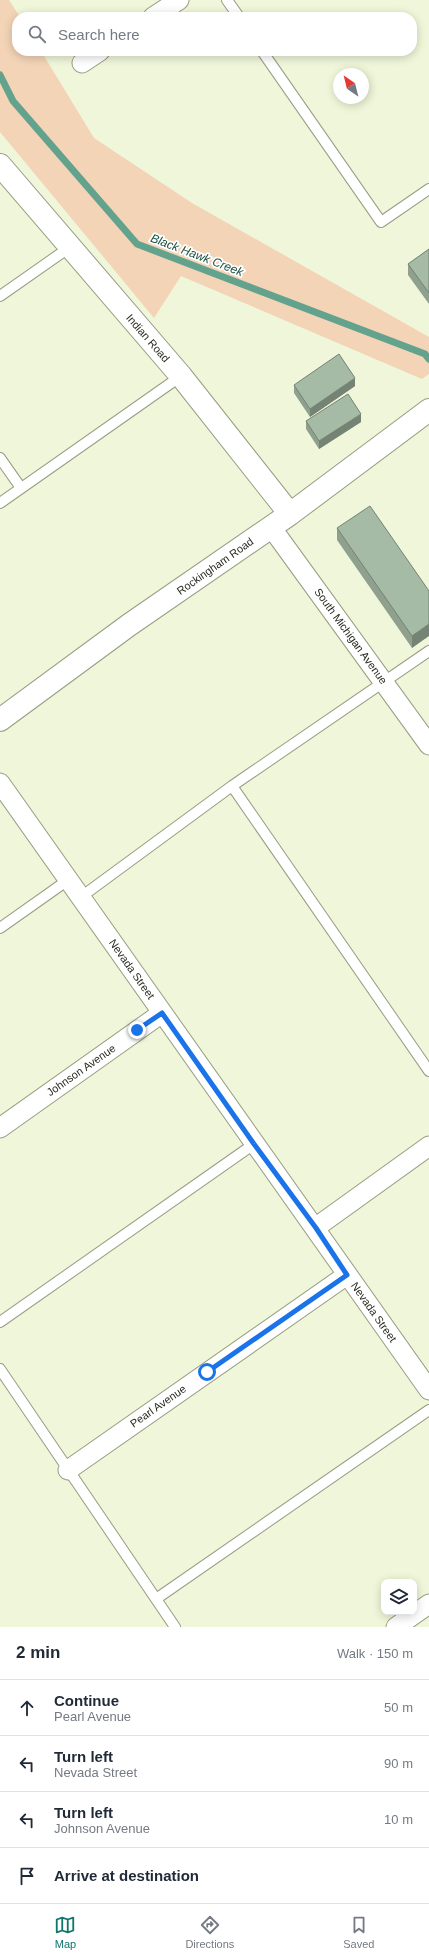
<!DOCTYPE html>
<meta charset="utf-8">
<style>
body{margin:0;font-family:Helvetica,sans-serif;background:#f2f2f3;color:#1f2937}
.controls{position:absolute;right:12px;bottom:12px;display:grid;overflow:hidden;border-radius:8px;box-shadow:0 2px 10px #0003}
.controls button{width:36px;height:36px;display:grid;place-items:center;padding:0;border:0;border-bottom:1px solid #e0e1e3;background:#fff;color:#1f2937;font:20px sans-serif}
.compass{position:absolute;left:333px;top:68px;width:36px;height:36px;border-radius:50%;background:#fff;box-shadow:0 2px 10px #0003;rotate:325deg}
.stop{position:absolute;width:12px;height:12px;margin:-9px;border:3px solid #1a73e8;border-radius:50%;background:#fff}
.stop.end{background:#1a73e8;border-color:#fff;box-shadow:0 1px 4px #0008}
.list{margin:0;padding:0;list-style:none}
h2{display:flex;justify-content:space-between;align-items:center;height:52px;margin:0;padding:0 16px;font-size:17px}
h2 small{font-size:13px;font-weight:400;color:#747a83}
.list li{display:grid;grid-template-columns:26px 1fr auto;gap:12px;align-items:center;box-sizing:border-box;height:56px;padding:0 16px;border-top:1px solid #e0e1e3}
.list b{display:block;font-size:15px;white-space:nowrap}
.list p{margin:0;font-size:13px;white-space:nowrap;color:#747a83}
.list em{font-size:13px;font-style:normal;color:#747a83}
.icon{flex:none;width:22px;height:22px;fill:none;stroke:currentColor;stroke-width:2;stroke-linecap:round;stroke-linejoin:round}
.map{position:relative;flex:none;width:429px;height:1627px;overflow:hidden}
.search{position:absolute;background:#fff;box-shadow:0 2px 10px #0003;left:12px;right:12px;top:12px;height:44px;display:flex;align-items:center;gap:10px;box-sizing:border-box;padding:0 14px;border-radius:16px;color:#747a83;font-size:15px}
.sheet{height:276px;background:#fff}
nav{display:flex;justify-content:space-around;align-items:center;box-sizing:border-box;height:56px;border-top:1px solid #e0e1e3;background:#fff;font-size:11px;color:#747a83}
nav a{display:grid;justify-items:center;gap:2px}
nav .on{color:#0f766e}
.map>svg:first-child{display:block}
</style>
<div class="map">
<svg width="429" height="1627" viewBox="0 0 429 1627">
<rect width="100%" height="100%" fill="#eff6d9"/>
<!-- green -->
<path fill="#f3d4b6" d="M0 0H9L20 17H17V51H41L94 138 192 203 429 337V374L422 379 181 276 154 318 0 132Z"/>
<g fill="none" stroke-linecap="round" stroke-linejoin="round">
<!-- stream -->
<path stroke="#63a28c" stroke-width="7" d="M0 75 13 101 137 244 425 354 429 359"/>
<defs>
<path id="service" d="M227 0 239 17
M262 51 381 222 429 189
M0 296 70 247
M0 458 21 488
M0 503 181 376
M232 786 429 1071
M81 897 232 786 429 651
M0 928 68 880
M0 1322 254 1144
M0 1369 175 1627
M156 1599 429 1410"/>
<path id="minor" d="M153 17 179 0
M82 63 100 51
M271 527 429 745
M0 783 429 1390
M0 1128 162 1013
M315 1228 429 1146
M68 1470 347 1275
M396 1627 429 1604"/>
<path id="tertiary" d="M0 165 181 376 290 514
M0 720 129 625 290 514 429 410"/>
</defs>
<!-- service casing -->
<use href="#service" stroke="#979d83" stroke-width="12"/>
<!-- minor casing -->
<use href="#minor" stroke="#979d83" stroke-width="21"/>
<!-- tertiary casing -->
<use href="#tertiary" stroke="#979d83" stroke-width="24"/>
<!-- service -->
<use href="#service" stroke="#fff" stroke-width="10"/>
<!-- minor -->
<use href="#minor" stroke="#fff" stroke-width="19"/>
<!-- tertiary -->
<use href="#tertiary" stroke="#fff" stroke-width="22"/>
</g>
<!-- wall -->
<path fill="#8fa18e" d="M429 249V304L408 275V264Z
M294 385 355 386 310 417 294 393Z
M306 421 361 422 319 449 306 429Z
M337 528 429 591 412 648 337 540Z"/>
<!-- shaded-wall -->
<path fill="#748374" d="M355 378V386L310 417V409Z
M361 414V422L319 449V441Z
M429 624V636L412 648V636Z"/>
<!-- building -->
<path fill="#a6bba5" stroke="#748374" d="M429 249V293L408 264Z
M339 354 355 378 310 409 294 385Z
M348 394 361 414 319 441 306 421Z
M370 506 429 591V624L412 636 337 528Z"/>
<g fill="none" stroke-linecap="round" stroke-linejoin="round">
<!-- route -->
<path stroke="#1a73e8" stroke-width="5" d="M137 1030 162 1013 254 1144 316 1228 347 1275 207 1372"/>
</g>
<g text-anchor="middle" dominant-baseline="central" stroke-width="3.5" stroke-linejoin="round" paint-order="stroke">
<!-- street labels -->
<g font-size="11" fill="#26281e" stroke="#fff">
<text transform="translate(148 338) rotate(49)">Indian Road</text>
<text transform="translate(215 566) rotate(-35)">Rockingham Road</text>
<text transform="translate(351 636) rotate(54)">South Michigan Avenue</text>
<text transform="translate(132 969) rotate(55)">Nevada Street</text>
<text transform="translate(81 1070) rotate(-35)">Johnson Avenue</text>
<text transform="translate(374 1312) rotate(55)">Nevada Street</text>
<text transform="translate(158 1406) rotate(-35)">Pearl Avenue</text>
</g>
<!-- water labels -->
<g font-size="12" font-style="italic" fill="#205444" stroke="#fff">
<text transform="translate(197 255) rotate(21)">Black Hawk Creek</text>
</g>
</g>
</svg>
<div class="controls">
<button><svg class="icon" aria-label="layers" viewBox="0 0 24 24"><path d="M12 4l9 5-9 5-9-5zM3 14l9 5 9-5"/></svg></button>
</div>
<svg class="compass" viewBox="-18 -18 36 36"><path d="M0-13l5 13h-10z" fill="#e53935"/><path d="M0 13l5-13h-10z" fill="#747a83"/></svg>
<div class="stop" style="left:207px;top:1372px"></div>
<div class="stop end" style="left:137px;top:1030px"></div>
<div class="search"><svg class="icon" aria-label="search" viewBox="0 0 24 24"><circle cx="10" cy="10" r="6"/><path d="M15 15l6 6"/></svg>Search here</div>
</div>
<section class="sheet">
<h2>2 min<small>Walk · 150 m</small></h2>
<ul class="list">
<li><svg class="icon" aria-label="ahead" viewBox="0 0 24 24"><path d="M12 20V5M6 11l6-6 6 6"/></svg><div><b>Continue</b><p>Pearl Avenue</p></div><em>50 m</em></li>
<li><svg class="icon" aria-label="left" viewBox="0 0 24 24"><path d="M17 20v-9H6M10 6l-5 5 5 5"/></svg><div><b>Turn left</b><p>Nevada Street</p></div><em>90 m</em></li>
<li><svg class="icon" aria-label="left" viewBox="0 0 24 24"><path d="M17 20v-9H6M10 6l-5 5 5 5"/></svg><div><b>Turn left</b><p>Johnson Avenue</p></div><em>10 m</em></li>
<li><svg class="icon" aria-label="arrive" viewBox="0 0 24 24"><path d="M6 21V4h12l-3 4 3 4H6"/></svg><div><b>Arrive at destination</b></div></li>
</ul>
</section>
<nav>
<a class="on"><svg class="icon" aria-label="map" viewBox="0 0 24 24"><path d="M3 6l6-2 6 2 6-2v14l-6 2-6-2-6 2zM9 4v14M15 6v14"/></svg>Map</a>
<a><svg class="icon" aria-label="directions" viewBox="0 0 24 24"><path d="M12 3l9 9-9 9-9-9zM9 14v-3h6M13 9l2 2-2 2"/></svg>Directions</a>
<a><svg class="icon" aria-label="saved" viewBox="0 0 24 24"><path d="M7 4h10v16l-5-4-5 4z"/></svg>Saved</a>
</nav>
